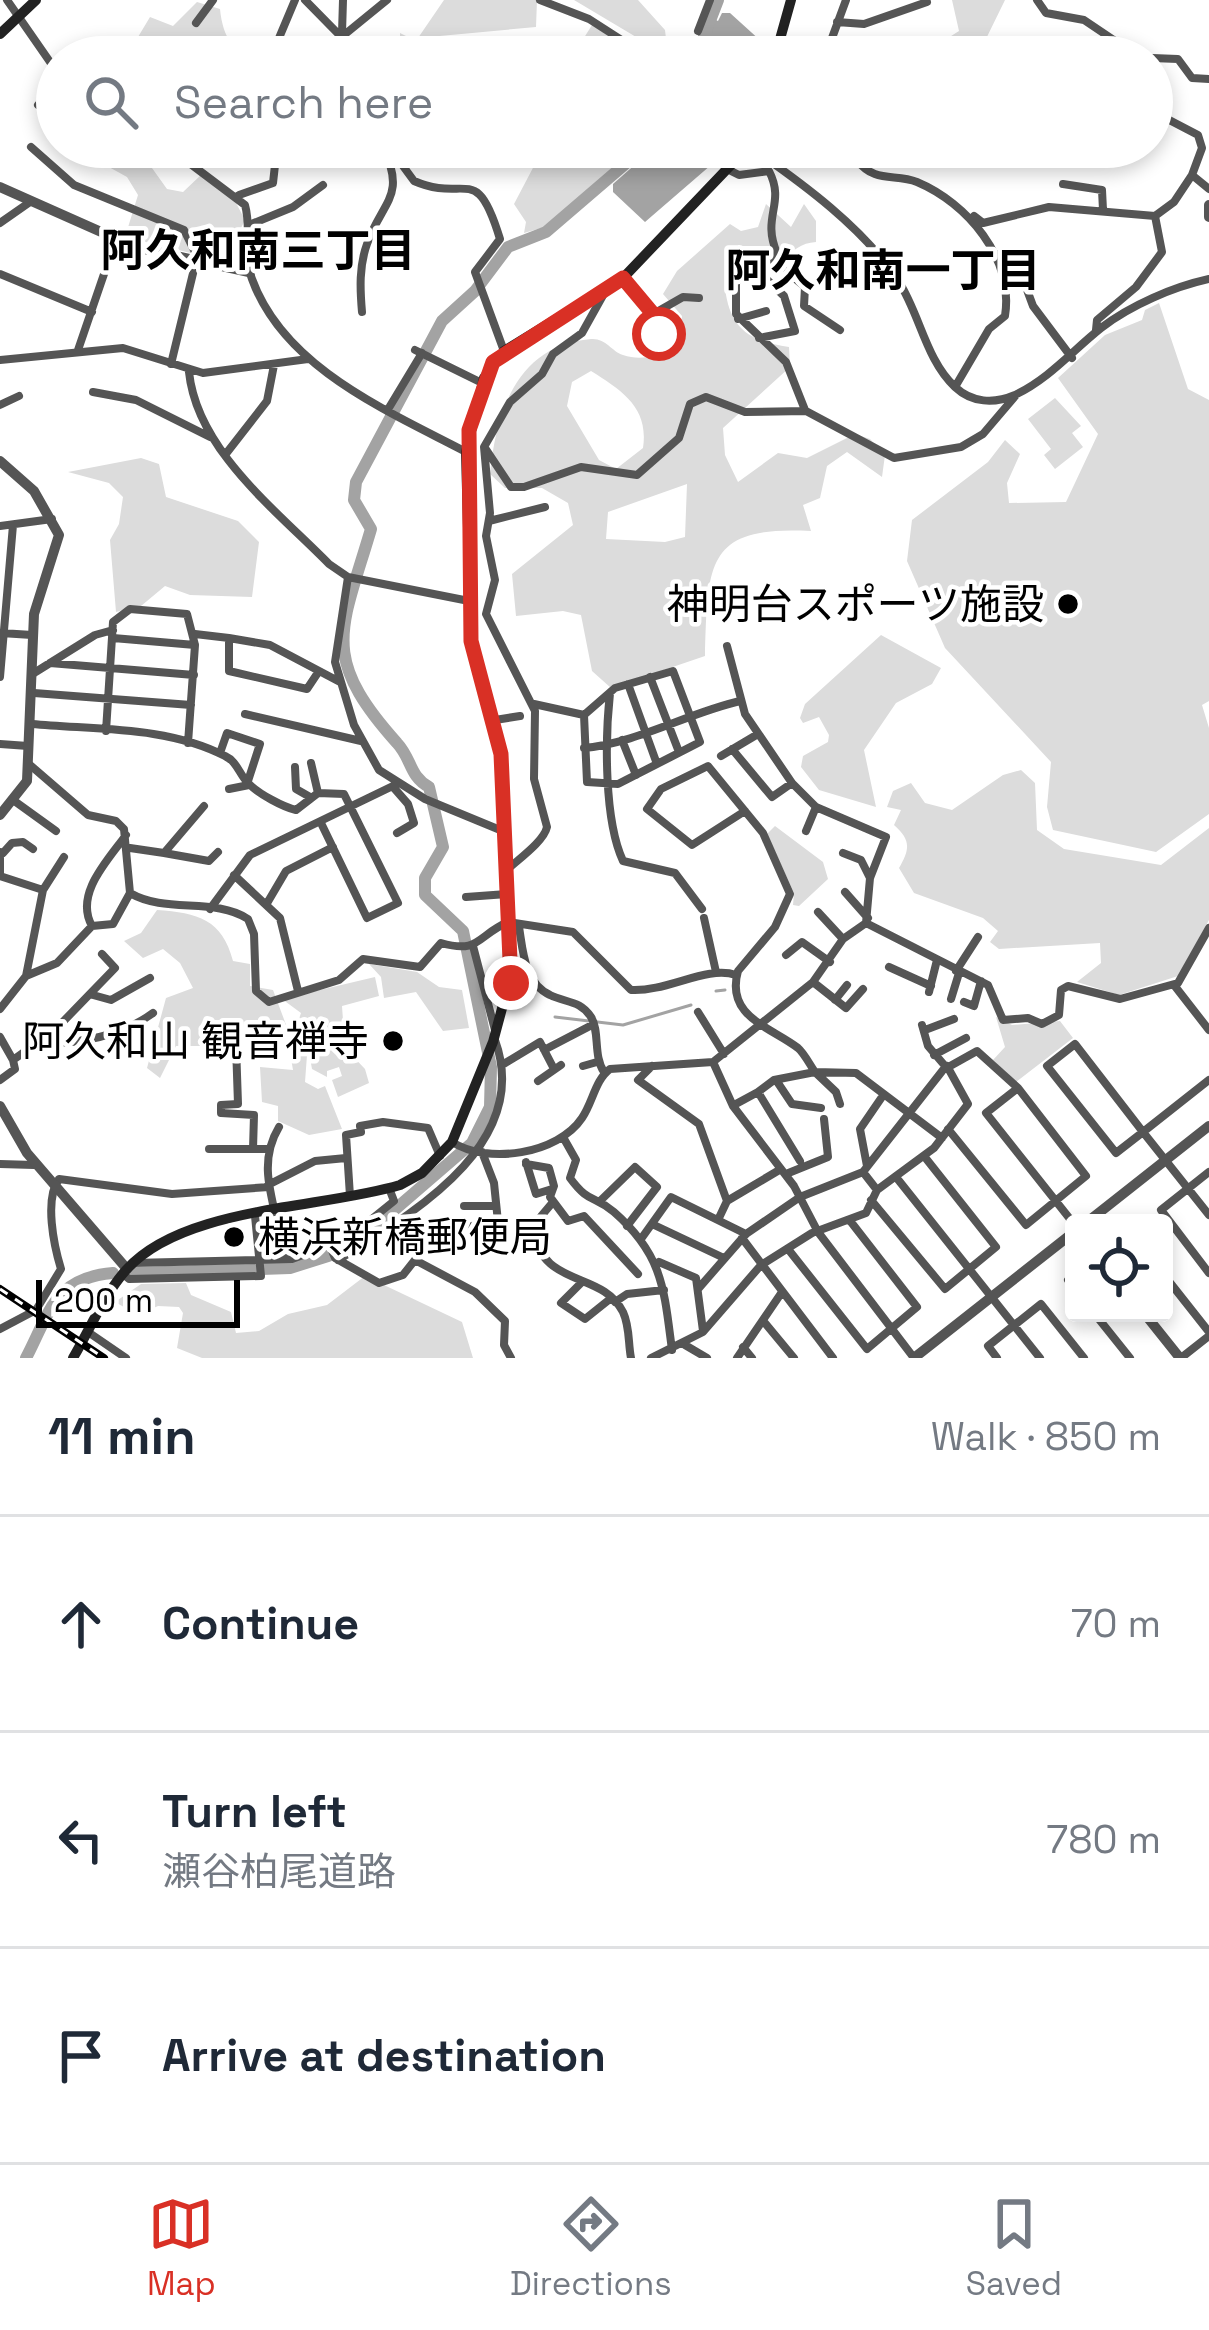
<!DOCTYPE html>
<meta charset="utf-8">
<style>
body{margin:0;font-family:"Space Grotesk","Noto Sans JP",sans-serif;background:#f6f6f7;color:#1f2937}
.controls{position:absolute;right:36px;bottom:36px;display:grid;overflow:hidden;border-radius:12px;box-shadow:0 6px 18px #0003}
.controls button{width:108px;height:108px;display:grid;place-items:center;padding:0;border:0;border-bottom:3px solid #e0e1e3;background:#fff;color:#1f2937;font:60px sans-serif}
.scale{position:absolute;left:36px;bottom:30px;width:204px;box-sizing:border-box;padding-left:12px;border:6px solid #000;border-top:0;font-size:33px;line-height:42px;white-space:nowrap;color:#000;-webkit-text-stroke:9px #fff;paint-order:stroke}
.stop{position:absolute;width:36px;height:36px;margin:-27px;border:9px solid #d93025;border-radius:50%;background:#fff}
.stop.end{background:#d93025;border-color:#fff;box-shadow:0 3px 12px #0008}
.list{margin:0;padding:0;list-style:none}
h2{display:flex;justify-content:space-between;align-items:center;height:156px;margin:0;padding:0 48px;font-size:51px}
h2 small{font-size:39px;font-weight:400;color:#747a83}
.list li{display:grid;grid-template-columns:78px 1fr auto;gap:36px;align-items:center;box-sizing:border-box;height:216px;padding:0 48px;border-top:3px solid #e0e1e3}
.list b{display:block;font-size:45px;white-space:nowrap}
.list p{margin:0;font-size:39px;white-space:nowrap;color:#747a83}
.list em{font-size:39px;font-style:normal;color:#747a83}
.icon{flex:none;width:66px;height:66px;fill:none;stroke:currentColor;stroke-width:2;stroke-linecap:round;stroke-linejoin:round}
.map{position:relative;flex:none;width:1209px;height:1358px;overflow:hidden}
.search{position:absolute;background:#fff;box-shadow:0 6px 18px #0003;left:36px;right:36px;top:36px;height:132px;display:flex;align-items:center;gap:30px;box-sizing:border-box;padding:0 42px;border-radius:66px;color:#747a83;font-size:45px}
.sheet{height:804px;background:#fff}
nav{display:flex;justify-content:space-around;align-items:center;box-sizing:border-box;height:168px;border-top:3px solid #e0e1e3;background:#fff;font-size:33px;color:#747a83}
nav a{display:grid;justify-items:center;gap:6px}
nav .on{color:#d93025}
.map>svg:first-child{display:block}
</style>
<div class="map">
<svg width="1209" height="1358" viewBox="0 0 1209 1358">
<rect width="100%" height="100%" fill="#fff"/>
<!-- green -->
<path fill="#dcdcdc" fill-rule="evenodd" d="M444 0H537L536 27 418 38Z
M574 0H638L665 30 668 56Z
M952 0H1005L982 47 983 57H918L959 31Z
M197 2 220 9C224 49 243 61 280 48V57H126L150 17 173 26Z
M592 25 644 57H410L400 51V33C456 65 518 37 577 49Z
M517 147H637L545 227 524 233 526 222 514 204 535 164Z
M142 154 167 189 183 192 202 174 234 199 245 220 233 244 215 259 125 237 138 195 127 177 89 156Z
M766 204 791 227 804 204 816 221V242C798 243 793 254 779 258 754 265 742 266 725 288 730 329 749 341 789 347L790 367 723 428 725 455 738 482 778 453 807 458 855 434 870 439 885 455 882 477 847 452 827 466 820 498 803 505 811 531C705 525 708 564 705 656L611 688 592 671 581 615 563 611 516 616 512 574 573 525 568 503 542 488H505L490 474C496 412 517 345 591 339 606 338 611 351 623 355 653 365 681 346 682 316L663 294 677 271 730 224 741 231 758 227ZM591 371C623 391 649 408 643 448L616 469 599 460 567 406 572 382ZM687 484 685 537 665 542 606 539 608 512Z
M1159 303 1188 389 1209 400V701L1202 705 1209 728V814L1156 852 1053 830 1047 807 1051 762 945 648 907 561 912 520 988 462 1005 440 1020 454 1007 483 1009 503 1066 502 1098 434 1058 378 1105 335 1142 320 1145 310Z
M1055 398 1081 426 1072 433 1083 447 1055 469 1044 455 1051 449 1028 419Z
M141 458 159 464 166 497 238 521 259 542 252 597 190 595 165 586 141 606 116 612 110 540 119 524 123 497 109 483 68 472Z
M881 635 941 668 932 684 896 703 864 750 876 807 819 790 801 767 803 756 828 742 829 735 819 717 803 723 800 718 805 704Z
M1021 770 1035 783 1037 830 1064 849 1161 865 1209 828V920L1178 976 1119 995 1077 982 1101 963 1100 943 999 949 990 942 998 931 983 918 914 893 899 868C910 849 911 840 894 825L901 810 887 807 893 791 911 783 925 803 952 810 1003 775Z
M775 826 823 862 828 879 799 906 793 905 794 893 767 834Z
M157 910C198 913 222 919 233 961L250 964V986L273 990 288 1030 249 1025 213 1034 214 1046H176L160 1078 147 1068 166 998 193 988 180 963 163 949 143 958 124 941 141 933Z
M369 964 417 972 439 987 462 990 469 1028 443 1031 416 992 384 998 381 977Z
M375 977 379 996 342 1006 345 1048 365 1069 369 1083 338 1097 332 1080 342 1076 339 1067 327 1071V1077L312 1069 308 1047 295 1031 301 1013 282 999Z
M996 1017 1012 1025 1060 1021 1073 1038 1016 1082 993 1060 1005 1047Z
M297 1043 307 1055 305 1082 318 1089 325 1086 342 1129 309 1135 278 1121V1106L262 1102 260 1067 293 1070 289 1046Z
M365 1276 462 1322 473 1358H202L177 1348 183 1313 179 1307 158 1306 138 1315 115 1302 141 1284 186 1283 191 1295 231 1312 236 1333 259 1331 288 1314 327 1305Z"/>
<!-- water -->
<path fill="#a3a3a3" d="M722 13H730L762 42 764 57H703L706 49 700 47 712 18 718 21Z
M655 147H720L711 165 645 222 613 192V184Z"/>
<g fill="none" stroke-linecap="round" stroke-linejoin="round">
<!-- stream -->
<path stroke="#a3a3a3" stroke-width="3" d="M716 991 725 990
M555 1017 623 1025 691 1005"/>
<!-- river -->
<path stroke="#a3a3a3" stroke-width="12" d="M696 57 718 0
M135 1273 290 1268 328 1256 370 1231 472 1143 490 1107 491 1067 463 931 425 895V878L443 847 429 787C409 776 412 759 397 743 319 656 341 631 371 529L354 500 356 482 442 321 475 291 508 247 546 232 645 147
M26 1358C50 1312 54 1278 113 1273"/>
<!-- minor -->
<path stroke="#555" stroke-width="8" d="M7 0 57 72
M305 0 361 57
M540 0 589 19 648 57
M1037 0 1046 13 1084 20 1139 57
M837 22 864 24 927 2
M196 23 213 0
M698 31 710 0
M344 35 387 0
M279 38 295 0
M327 57 342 33 343 0
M825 57 846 0
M1152 58 1178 59 1192 78 1209 79
M38 105 50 92 57 93
M1152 111 1198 135 1202 148 1192 175
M31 147 74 185 184 230 200 262
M168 147 245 205C252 229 243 255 252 279 284 368 388 411 466 452
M389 147 414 181C467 204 476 160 500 239L475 272 504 351
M750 147C802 183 864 228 899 282 920 315 926 360 955 387 972 403 994 404 1015 395 1050 378 1072 351 1101 328 1131 305 1173 287 1209 279
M857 147V160C875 184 895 173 917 182 967 203 1014 258 1005 316L989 329 955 387
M731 171 739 175 769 171C786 204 761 216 777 253L762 275 743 276 736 282V314L786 362 805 410
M1063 184 1102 190 1103 210
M239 195 273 183 277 147
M974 216 983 223 1049 207 1155 216
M0 223 30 202
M249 225 293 207 323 185
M992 252 1017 263 1033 306 1072 358
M774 261 805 287 804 306 840 330
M0 274 92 312
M623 278 660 321 654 341
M362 312C360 289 359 266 367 244 382 201 407 197 383 147
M655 313 683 297 699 298
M738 319 766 311
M1096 330 1097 320 1136 287 1162 252 1155 216 1174 202 1192 175 1209 189
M759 338 795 331 784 296 762 275
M78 350 116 239
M415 350 482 383
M0 360 123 348 203 373 308 359
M171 364 196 261
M189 372C197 450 276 510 329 564L348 577 469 601
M93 392 136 400 210 437
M0 405 19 396
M387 411 422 353
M485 448 511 487H524L581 467 637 475 679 438 690 404 706 397 745 412 806 411 894 458 961 447 983 434 1017 394
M225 455 267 401 274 365
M489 521 545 507
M0 526 52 519
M348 577 335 662 354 725 379 770 425 799 505 832
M1 633 32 635
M195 634 229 638
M113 638 195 645
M50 663 194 675
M673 671 700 742 618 784 587 782 584 715 615 688Z
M34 673 95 635 113 630
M317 674 307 689 229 671V638L270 645 340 682
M0 677 13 525
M650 677 679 752
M628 684 657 764
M34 693 191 705
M610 693C605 738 604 820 623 861L675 873 702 909
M534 704 584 715
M245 714 361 741
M495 720 520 716
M32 724C96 730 167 726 225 756 238 762 239 775 249 784 259 794 283 807 296 810L318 793 344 794 398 903 367 918 321 823
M106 731 113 622 130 609 187 614 195 645 188 743
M622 740 636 775
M0 744 28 746
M584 748C637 743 688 713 740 701
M732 749 772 797 792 783
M220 753 227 733 260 744 248 781
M721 756 758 734
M311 763 318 793
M30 765 88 815 116 821 124 829 130 893 113 924 92 926
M295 767 296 789 310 797
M394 788 408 804 414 823 397 833
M229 789 249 785
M13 800 56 831
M745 811 692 845 647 809 661 789 708 766 763 833 790 894 775 927 738 971C725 1017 771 1027 798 1048 804 1053 810 1065 815 1072L856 1073 942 1138
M806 831 816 807
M130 848 164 853 204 806
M0 852V876L43 890
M3 853 12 843 23 842 33 849
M164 853 209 861 218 852
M843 853 861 860 870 878
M508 869C520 858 544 841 547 827L534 779 535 711 486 614 495 580 486 536 490 513 484 447 510 402 542 374 553 354 582 333 606 290
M234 875 280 918 298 991
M845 892 868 918
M130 893C166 914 214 897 248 919L254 934 256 991 269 1002 339 980 363 959 420 967 441 943C480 954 476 936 508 922L573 932 631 990C667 992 707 965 736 975
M466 897 507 894
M266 905 286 871 333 847
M210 909 250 855 397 784
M818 912 843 939
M704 918 716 972
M866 923 988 985 1003 1020 1028 1018 1042 1024 1059 1015 1061 990 1068 986 1120 999 1178 983 1209 928
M92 926C74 894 108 860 126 835
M519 927C523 951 524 983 550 995 566 1003 580 1000 591 1017 600 1031 593 1056 604 1072
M473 946 495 1030
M786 955 802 942 830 962
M889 967 931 986
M956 971 978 937
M26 976 57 963 92 926
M813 982 846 1008 863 989
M1174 985 1209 1030
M929 992 937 960
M93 995 111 1000 150 978
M951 999 959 973
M835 1000 847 985
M964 1002 974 1006 981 981
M0 1009 26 976 43 890 64 857
M698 1012 724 1054
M922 1025 928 1046 946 1067
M925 1030 954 1019
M0 1037 13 1060
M40 1043C79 1044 122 1036 153 1013
M1075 1044 1143 1132 1116 1153 1047 1066Z
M236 1045 238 1104 221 1105V1113L254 1115 253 1149
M544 1050 592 1025
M934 1055 966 1038
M713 1062 733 1106 794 1186 818 1232 914 1358
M502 1065 540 1042 554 1069
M583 1066 597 1062
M652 1066 638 1080 699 1124 727 1201
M0 1080 15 1069 13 1060 55 1030 115 968 102 954
M776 1080 792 1104 821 1108
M1209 1080 1143 1132 1209 1215
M538 1081 561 1065
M1018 1088 986 1113 1074 1224
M734 1105 758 1092
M279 1127C253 1170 280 1212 284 1259
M563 1137 576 1160 570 1178C589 1204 594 1195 614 1212 663 1255 664 1289 672 1350
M452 1142C488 1165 558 1154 582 1118 593 1102 595 1080 610 1069L713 1062 813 982 843 939 866 923 870 878 886 837 816 807 792 783 745 714 727 646
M209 1149H267
M800 1161 758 1092 774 1080 815 1072 836 1092 840 1104
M526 1162 536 1194 552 1189
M0 1164 34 1165
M526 1164 549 1168 554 1186 550 1197 568 1221 584 1216 638 1274
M867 1166 860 1129 884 1094
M863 1172 877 1190
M1209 1172 1161 1210 1209 1273
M786 1174 828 1157 824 1119
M896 1177 1040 1358
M268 1185 315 1161 346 1158
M350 1196 346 1135 361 1132 360 1126 383 1122 428 1128 440 1156
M871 1200 945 1289 996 1247 924 1156
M553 1202 532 1227C542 1290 601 1269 623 1312 630 1327 628 1343 631 1358
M599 1202 635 1167 657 1187 627 1226
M464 1206H496
M718 1220 727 1201 781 1169
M652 1224 724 1258
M742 1238 833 1358
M641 1239 671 1197 746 1234
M330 1246 335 1258 379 1283 403 1275 445 1222 465 1227 498 1222 494 1183 482 1152
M788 1249 867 1349 917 1307 851 1222
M338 1260C411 1214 533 1145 495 1040
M415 1260 475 1292 505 1321 504 1345 511 1358
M659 1262 696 1278 703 1331
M133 1263 292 1259 347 1239 394 1201 389 1188
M123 1274 129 1279 261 1276 255 1216
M1164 1275 1209 1332
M1074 1276 1068 1280 1074 1287
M581 1283 561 1303 585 1319 610 1299
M698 1289 746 1234 800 1197 863 1172 943 1070 977 1051 1018 1088 1086 1176 1026 1225 948 1129
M615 1302 627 1294 664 1290
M1094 1313 1130 1358
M765 1323 794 1358
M0 1329 36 1310 61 1269C54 1246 44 1199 59 1179L172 1194 269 1187
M88 1332 126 1358
M685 1345 707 1358
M743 1347 752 1358
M651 1358 703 1332 761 1265 812 1233 866 1213 877 1190 934 1148 968 1104 947 1066
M737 1358 782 1292
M997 1358 988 1346 1041 1304 1084 1358
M1181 1358 1209 1336"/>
<!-- tertiary -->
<path stroke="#555" stroke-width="10" d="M0 187 135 247 249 272
M1209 205V217
M0 461 34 491 59 535 34 614 27 781 0 815
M0 1106 27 1153 127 1269
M1086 1223 1209 1126
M1144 1313 1180 1358
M914 1358 1074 1232"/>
<!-- secondary -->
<path stroke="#222" stroke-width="10" d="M0 34 36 0
M775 57 791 0
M73 1358C90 1329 104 1295 126 1270 183 1206 321 1209 400 1185L422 1173 452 1142 493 1042 512 971 501 754 471 641 466 452 484 378 504 351 623 278 748 147"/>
<defs>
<path id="rail" d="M0 1289 104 1358"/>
</defs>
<!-- rail casing -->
<use href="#rail" stroke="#000" stroke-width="8"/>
<!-- rail -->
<use href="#rail" stroke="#fff" stroke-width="3" stroke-dasharray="9" stroke-linecap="butt"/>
</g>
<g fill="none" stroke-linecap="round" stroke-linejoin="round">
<!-- route -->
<path stroke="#d93025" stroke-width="15" d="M511 983 501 754 471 641 469 430 493 362 623 278 659 321V334"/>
</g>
<!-- markers -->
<g fill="#000" stroke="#fff" stroke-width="4.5">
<circle cx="1068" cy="604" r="12"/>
<circle cx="393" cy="1041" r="12"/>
<circle cx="234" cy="1237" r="12"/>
</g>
<g text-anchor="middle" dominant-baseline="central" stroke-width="9" stroke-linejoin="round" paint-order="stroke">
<!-- poi labels -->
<g font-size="42" fill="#000" stroke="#fff" text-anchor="end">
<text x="1044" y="604">神明台スポーツ施設</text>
<text x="369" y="1041">阿久和山 観音禅寺</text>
<text x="258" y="1237" text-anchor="start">横浜新橋郵便局</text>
</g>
<!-- neighbourhood labels -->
<g font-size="45" font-weight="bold" fill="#000" stroke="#fff">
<text x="258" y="250">阿久和南三丁目</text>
<text x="883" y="270">阿久和南一丁目</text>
</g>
</g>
</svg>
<div class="controls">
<button><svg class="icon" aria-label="locate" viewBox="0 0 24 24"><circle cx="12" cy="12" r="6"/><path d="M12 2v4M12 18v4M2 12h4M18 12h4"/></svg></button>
</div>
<div class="scale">200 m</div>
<div class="stop" style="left:659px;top:334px"></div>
<div class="stop end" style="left:511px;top:983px"></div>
<div class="search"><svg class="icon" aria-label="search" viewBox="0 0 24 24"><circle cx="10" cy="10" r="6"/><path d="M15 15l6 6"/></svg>Search here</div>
</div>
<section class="sheet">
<h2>11 min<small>Walk · 850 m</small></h2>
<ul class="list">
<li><svg class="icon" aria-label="ahead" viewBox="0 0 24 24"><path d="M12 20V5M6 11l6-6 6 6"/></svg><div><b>Continue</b></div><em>70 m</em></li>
<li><svg class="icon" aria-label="left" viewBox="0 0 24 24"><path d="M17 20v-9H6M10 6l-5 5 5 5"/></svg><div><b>Turn left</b><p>瀬谷柏尾道路</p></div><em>780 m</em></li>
<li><svg class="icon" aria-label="arrive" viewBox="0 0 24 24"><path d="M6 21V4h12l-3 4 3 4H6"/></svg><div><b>Arrive at destination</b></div></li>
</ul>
</section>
<nav>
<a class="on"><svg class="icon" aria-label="map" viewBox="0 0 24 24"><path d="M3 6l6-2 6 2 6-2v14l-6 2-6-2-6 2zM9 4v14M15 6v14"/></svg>Map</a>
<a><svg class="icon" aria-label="directions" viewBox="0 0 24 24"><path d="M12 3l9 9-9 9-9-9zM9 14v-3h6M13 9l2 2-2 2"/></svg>Directions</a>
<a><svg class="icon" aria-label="saved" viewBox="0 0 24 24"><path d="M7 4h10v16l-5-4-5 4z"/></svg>Saved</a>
</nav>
